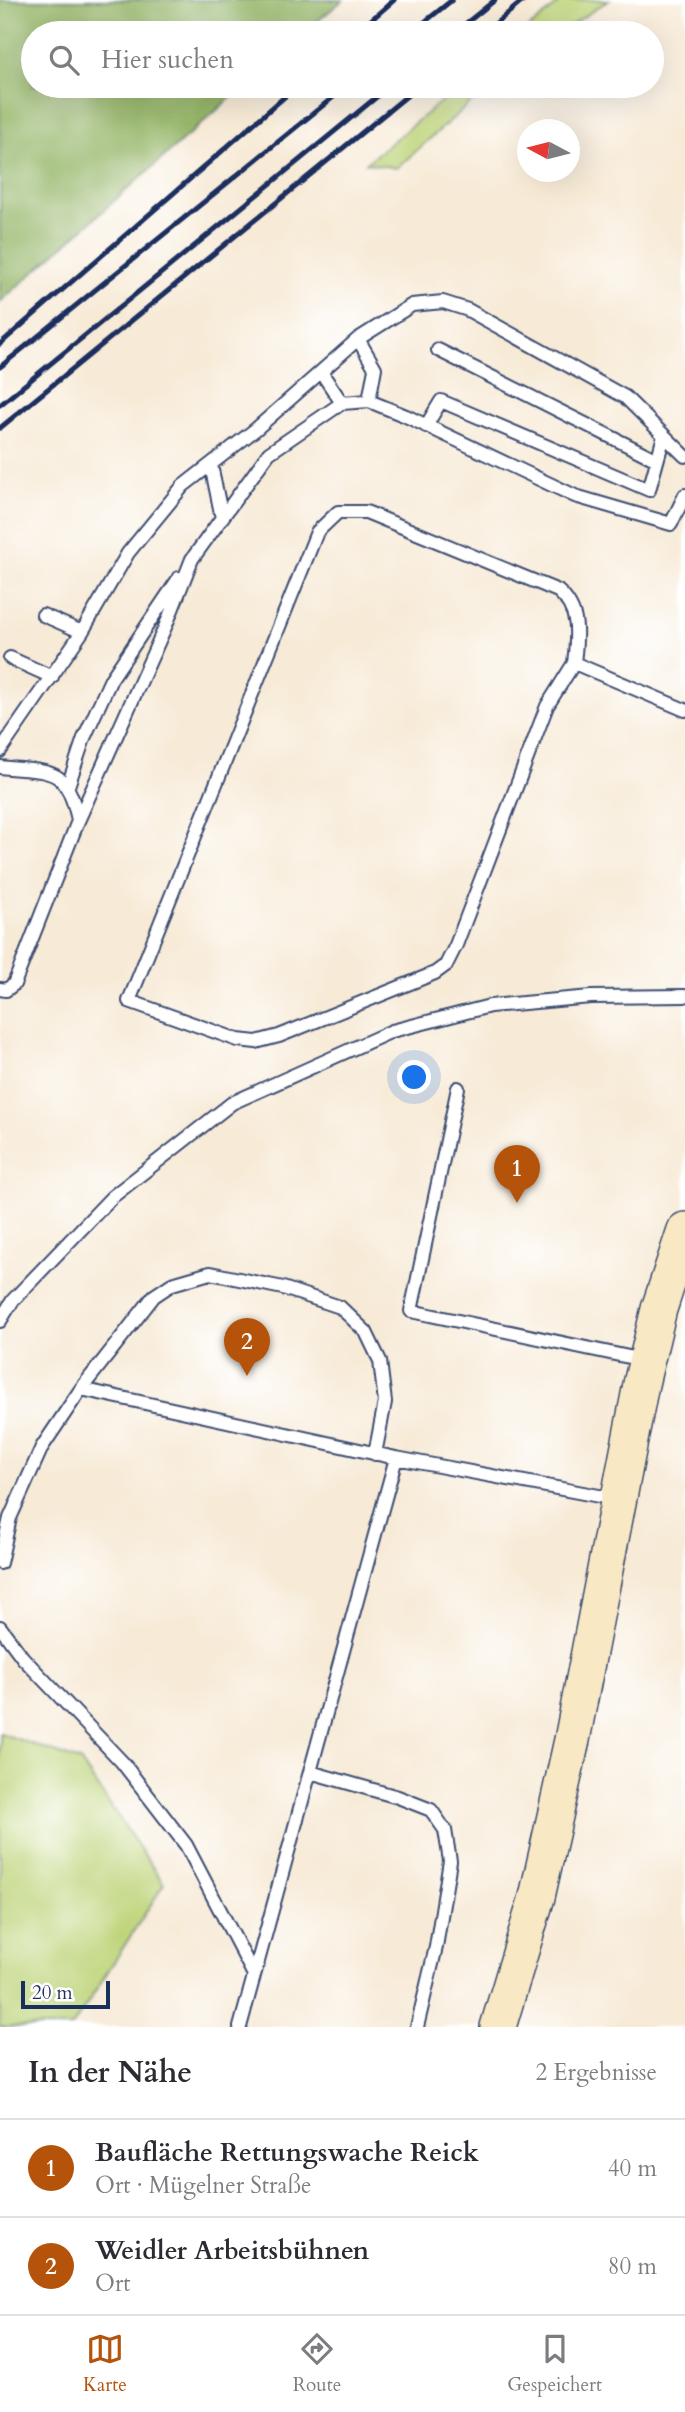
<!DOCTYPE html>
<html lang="de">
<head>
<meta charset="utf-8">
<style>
  :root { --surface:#fff; --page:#f7f7f7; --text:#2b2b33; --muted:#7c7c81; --line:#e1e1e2; --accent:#b45309 }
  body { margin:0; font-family:Cardo,serif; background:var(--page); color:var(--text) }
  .compass { position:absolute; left:517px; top:119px; width:63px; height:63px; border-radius:50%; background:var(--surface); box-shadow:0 7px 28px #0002; rotate:277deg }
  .scale { position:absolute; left:21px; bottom:18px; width:89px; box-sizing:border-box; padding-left:7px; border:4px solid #1b2f5e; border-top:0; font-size:19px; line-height:24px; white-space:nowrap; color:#1b2f5e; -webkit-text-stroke:5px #fff; paint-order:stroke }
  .you { position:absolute; left:415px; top:1078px; width:24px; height:24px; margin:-18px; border:5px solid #fff; border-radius:50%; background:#1a73e8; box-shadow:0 0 0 10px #1a73e833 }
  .badge { display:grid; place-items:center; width:46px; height:46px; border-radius:50%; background:var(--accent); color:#fff; font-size:23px; font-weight:700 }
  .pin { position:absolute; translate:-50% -58px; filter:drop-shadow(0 2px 4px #0008) }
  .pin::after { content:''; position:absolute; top:37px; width:24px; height:21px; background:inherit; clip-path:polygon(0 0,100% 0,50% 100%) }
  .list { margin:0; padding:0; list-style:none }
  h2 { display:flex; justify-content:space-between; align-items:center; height:91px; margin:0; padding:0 28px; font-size:30px }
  h2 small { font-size:23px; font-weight:400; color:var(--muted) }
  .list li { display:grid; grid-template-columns:46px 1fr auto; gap:21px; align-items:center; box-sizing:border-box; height:98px; padding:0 28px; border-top:2px solid var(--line) }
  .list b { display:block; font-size:26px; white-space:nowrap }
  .list p { margin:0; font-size:23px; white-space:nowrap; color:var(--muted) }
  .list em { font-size:23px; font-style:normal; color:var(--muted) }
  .icon { flex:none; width:38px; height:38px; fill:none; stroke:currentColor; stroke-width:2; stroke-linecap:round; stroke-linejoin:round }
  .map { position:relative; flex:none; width:685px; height:2027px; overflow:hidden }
  .search { position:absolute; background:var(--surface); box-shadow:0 7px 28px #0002; left:21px; right:21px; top:21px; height:77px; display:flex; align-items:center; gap:18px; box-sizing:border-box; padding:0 24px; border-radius:38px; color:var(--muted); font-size:26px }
  .sheet { height:287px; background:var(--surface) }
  nav { display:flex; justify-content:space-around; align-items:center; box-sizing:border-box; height:98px; border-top:2px solid var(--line); background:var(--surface); font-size:19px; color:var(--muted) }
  nav a { display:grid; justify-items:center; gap:4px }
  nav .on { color:var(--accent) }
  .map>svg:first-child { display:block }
</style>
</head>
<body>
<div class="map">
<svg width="685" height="2027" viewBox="0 0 685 2027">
  <rect width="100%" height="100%" fill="#fff"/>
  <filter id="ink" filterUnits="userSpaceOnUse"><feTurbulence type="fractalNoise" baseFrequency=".0143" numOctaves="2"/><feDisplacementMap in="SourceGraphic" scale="14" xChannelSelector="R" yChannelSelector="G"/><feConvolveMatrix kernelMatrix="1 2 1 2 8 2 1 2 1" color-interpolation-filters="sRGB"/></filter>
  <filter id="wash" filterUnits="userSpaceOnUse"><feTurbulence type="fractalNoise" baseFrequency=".00686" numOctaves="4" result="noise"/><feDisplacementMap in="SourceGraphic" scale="28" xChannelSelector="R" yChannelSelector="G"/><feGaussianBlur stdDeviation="1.57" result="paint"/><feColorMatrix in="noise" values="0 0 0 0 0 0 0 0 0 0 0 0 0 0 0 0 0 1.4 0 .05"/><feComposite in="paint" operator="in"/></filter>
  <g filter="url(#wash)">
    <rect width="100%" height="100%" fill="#f7ead6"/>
    <path fill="#bed479" stroke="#6c826c" stroke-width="2" d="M563,0H609L559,33H523Z
      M460,86H489L397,168L366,163Z
      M0,1733L80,1761L164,1884L72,2027H0Z"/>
    <path fill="#96b669" stroke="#587264" stroke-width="2" d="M0,0H343L303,33H33V86H244L0,302Z"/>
  </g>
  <g filter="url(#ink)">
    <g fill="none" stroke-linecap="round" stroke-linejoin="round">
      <g stroke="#3c4b70" stroke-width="16">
        <path id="lane" d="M358,339L375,368L369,401
          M438,350L657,460
          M321,372L342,403
          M426,426L441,401L649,490L664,436
          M211,465L222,518
          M43,615L82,632
          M10,658L52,677
          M574,663L547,706L456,945L446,965L435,973L279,1036L256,1042L238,1040L129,1001L317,532L338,512H366L558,591C581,611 577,636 574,663L685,710
          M0,751L82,632L128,553L183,486L256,429L358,339L412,305L443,302L468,310L625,397L685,456
          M0,767C50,773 66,764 78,820
          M68,786L84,738L111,679L179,578
          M0,989L6,990L14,984L78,821L166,625L192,559L269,453L342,403L369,401L406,416L575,496L671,524L685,495
          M458,1088L411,1311L643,1360
          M0,1321L13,1300L112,1197L232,1103L392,1031L490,1006L591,997L685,996
          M81,1389L396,1458L615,1499
          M0,1563L10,1518L42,1447L81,1389L154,1296L172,1284L210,1273L283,1288L340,1307L366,1332L380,1361L385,1402L375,1454
          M0,1627L23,1658L122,1762L186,1845L254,1975
          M310,1772L398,1797L431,1810L445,1830L450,1861L436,1947L417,2027
          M240,2027L396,1458"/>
      </g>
      <g stroke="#3c4b70" stroke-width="38">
        <path id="secondary" d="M498,2027L537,1897L572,1740L641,1384L659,1309L685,1230"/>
      </g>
      <use href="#lane" stroke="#fff" stroke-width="12"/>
      <use href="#secondary" stroke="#f8e8c3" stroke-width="35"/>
      <path stroke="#1b2f5e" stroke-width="5" d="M356,33L394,0
        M411,33L452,0
        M454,33L495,0
        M484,33L524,0
        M0,344L297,86
        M0,367L347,86
        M0,405L390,86
        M0,428L419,86"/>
    </g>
  </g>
</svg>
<svg class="compass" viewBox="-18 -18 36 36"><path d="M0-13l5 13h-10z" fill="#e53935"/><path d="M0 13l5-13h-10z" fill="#7c7c81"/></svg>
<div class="scale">20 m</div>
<div class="you"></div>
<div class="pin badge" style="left:517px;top:1203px">1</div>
<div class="pin badge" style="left:247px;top:1376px">2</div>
<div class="search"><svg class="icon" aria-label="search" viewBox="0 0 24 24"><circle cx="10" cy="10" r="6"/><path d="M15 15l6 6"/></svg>Hier suchen</div>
</div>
<section class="sheet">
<h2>In der Nähe<small>2 Ergebnisse</small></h2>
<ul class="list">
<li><span class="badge">1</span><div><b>Baufläche Rettungswache Reick</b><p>Ort · Mügelner Straße</p></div><em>40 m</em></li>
<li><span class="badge">2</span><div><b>Weidler Arbeitsbühnen</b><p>Ort</p></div><em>80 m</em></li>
</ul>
</section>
<nav>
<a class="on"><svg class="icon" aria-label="map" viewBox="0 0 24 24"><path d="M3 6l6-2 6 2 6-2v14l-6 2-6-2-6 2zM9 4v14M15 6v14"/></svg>Karte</a>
<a><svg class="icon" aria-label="directions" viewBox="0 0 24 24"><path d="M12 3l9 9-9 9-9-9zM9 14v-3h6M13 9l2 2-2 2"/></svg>Route</a>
<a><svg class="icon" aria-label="saved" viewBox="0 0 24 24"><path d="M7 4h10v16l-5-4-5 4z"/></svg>Gespeichert</a>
</nav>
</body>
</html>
